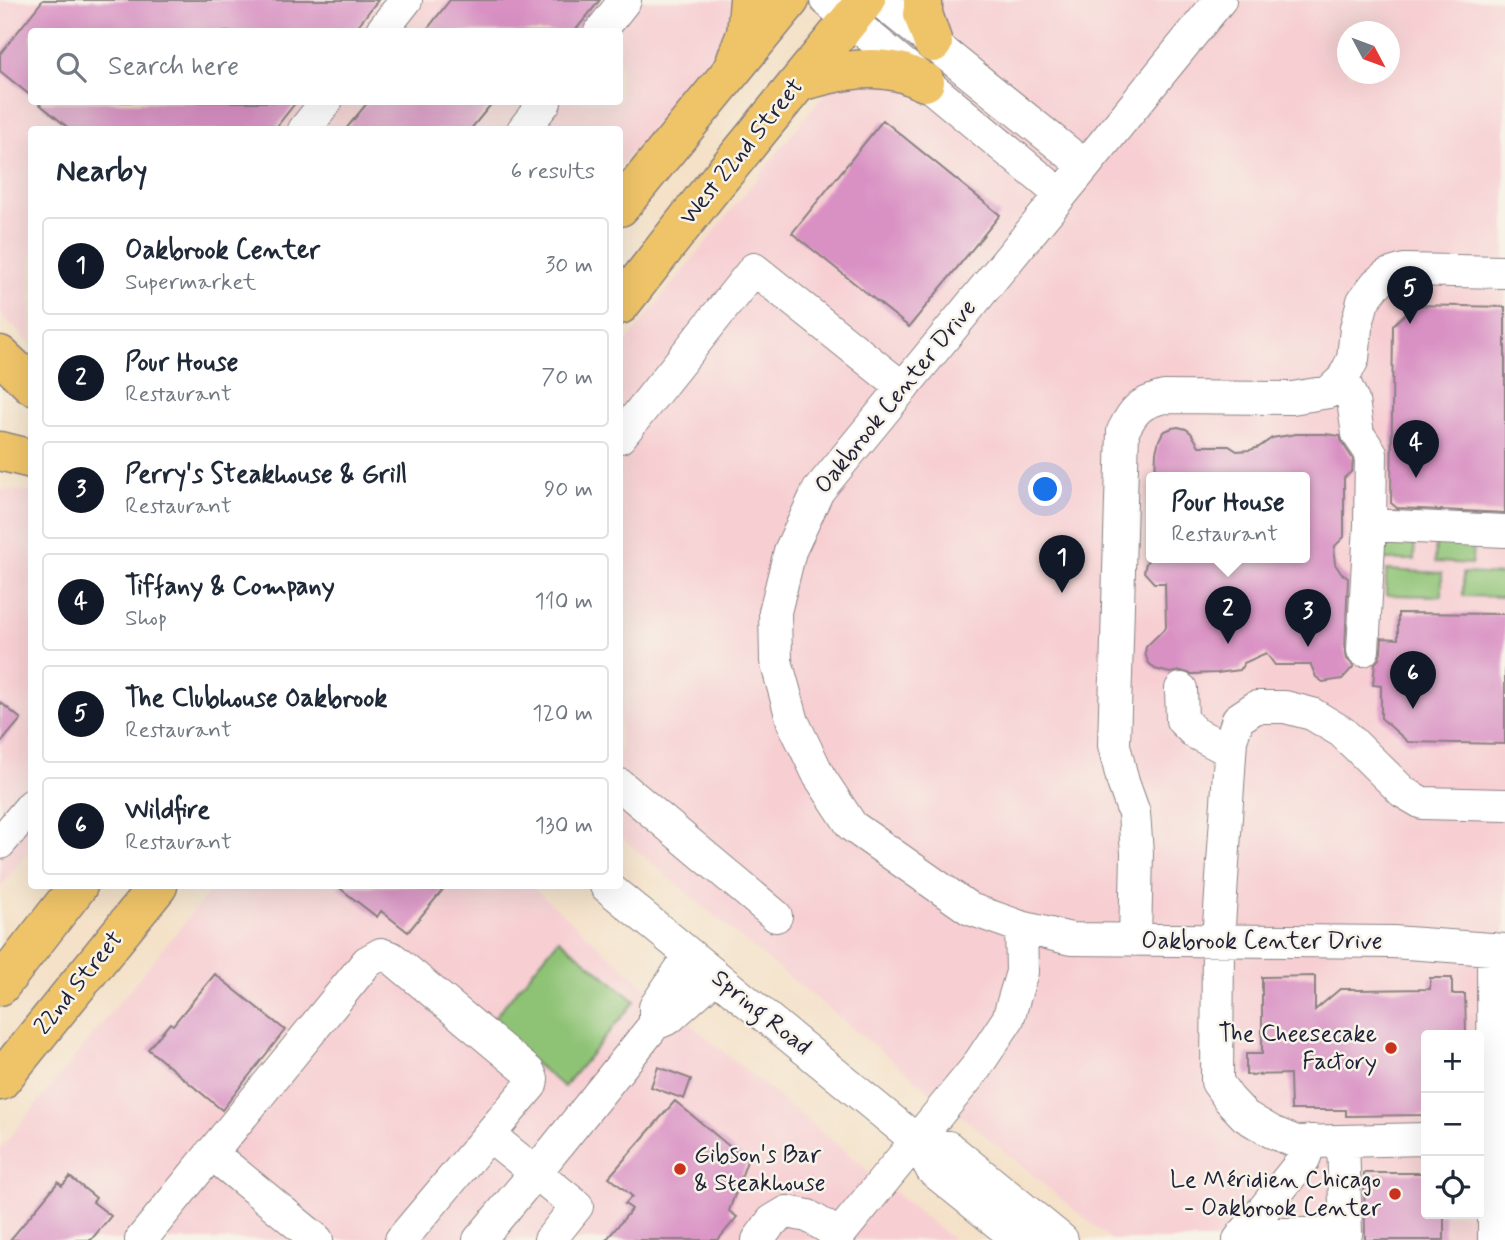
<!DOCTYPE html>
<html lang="en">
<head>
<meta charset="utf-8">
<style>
  :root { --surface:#fff; --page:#f6f6f7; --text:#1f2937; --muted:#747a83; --line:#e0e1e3; --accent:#111827 }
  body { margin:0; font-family:Mynerve,sans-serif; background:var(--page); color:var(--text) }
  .controls { position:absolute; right:21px; bottom:21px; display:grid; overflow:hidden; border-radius:7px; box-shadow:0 7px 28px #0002 }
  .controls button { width:63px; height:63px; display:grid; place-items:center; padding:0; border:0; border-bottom:2px solid var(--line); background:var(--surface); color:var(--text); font:35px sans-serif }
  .compass { position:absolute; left:1337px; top:21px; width:63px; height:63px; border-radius:50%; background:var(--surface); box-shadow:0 7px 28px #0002; rotate:131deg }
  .you { position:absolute; left:1046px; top:490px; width:24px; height:24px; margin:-18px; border:5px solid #fff; border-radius:50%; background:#1a73e8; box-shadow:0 0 0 10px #1a73e833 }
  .badge { display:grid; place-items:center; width:46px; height:46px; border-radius:50%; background:var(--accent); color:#fff; font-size:23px; font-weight:700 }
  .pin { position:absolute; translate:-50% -58px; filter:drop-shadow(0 2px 4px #0008) }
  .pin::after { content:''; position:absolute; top:37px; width:24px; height:21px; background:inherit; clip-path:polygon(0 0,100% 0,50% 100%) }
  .popup { position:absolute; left:1146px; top:472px; width:164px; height:91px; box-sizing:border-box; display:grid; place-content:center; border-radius:7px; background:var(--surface); filter:drop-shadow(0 2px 5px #0005); font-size:23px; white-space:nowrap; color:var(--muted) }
  .popup b { font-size:26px; color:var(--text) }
  .popup::after { content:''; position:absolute; left:50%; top:100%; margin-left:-14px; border:14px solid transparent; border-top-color:var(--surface) }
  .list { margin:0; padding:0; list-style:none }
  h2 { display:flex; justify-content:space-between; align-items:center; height:91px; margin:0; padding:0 28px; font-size:30px }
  h2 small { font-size:23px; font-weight:400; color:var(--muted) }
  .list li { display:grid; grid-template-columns:46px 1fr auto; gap:21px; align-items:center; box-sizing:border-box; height:98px; margin:0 14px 14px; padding:0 14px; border:2px solid var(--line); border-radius:7px }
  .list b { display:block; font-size:26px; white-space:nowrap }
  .list p { margin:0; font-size:23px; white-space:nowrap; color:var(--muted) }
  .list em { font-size:23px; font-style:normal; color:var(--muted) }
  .icon { flex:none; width:38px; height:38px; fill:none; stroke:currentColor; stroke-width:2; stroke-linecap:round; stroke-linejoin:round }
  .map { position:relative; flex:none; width:1505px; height:1240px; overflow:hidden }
  .search { position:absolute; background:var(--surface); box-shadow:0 7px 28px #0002; left:28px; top:28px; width:595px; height:77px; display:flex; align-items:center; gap:18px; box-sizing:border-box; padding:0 24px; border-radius:7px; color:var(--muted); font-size:26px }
  .panel { position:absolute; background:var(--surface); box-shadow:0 7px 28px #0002; left:28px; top:126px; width:595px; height:763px; border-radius:7px }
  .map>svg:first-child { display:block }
</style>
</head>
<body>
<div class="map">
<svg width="1505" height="1240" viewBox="0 0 1505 1240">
  <rect width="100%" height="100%" fill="#f7f3e8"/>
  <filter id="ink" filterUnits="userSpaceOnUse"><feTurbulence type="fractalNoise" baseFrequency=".0143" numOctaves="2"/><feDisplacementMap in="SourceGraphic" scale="14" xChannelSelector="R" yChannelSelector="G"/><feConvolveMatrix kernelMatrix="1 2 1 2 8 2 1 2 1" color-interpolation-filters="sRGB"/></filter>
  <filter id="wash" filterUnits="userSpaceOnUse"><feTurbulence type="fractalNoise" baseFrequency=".00686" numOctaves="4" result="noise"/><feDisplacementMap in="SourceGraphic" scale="28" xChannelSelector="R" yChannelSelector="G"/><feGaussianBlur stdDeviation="1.57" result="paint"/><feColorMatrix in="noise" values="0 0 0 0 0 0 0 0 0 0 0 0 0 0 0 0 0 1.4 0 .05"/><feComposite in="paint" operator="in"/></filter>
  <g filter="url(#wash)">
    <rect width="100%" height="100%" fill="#f4e1c8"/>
    <path fill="#f7cfd3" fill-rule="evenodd" d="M0,0H755L639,144L620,166V130H32L31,344L0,313ZM32,32H620V102H32Z
      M899,0H1505V1240H1111L987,1137L726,926L620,836V350ZM1348,32H1390V74H1348ZM1151,478H1305V558H1151ZM1426,1035H1479V1214H1426Z
      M0,490L27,491L32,493L31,848L0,887Z
      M214,886H531L664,1003L953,1240H0V1149Z"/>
    <path fill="#8ec374" stroke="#587258" stroke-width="2" d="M1385,535L1415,536L1414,560H1384Z
      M1436,536H1473L1472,564L1435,562Z
      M1386,570L1442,573V596L1386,595Z
      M1463,573L1505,575V597L1463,596Z
      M559,939L635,1001L564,1087L488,1025Z"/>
    <g id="blocks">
      <path fill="#d991c4" d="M43,0H378L353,32H32V97L0,71V54Z
        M450,0H600L574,32H425Z
        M37,102H296L274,130H71Z
        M368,102H493L470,130H345Z
        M883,120L1000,215L909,327L792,233Z
        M1415,305L1505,307V513L1397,508L1391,503L1393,325Z
        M1178,427L1186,429L1191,433L1199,446H1229L1237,451L1250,450L1259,447L1272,438L1296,434H1325L1340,436L1343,444L1353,459L1352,471L1344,478V537L1335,546L1334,554L1335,564L1341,573L1348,578L1345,649L1347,659L1354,666L1342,679L1323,682L1316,677L1311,665H1275L1266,653L1244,663L1240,670L1217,673L1191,674L1181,671L1170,673L1155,669L1148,662L1145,653L1146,647L1166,627L1165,583H1154L1144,572L1146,563L1150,558H1305V478H1155L1156,452L1159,440L1163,432L1172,428Z
        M1398,613L1505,614V744L1408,742L1381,718V686L1373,685L1375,663L1379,659L1381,652L1382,638L1398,639Z
        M0,702L21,719L0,744Z
        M337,886H446L408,932L381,911L377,917Z
        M215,974L285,1030L222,1110L148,1049L170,1023L173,1025Z
        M1315,976V1010L1340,989H1354L1356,990L1430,989V978H1452V994H1465L1466,1032H1458V1035H1426V1115L1346,1116V1110H1291L1290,1074L1246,1075V1054H1262V977Z
        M658,1067L691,1079L684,1099L651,1087Z
        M675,1101L747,1161L729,1211L737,1217L718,1240H606L632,1209L625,1204L632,1196L609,1177Z
        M1364,1173H1426V1214H1444V1240H1365Z
        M70,1177L96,1198L93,1202L111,1216L91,1240H10L58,1182L62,1186Z"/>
    </g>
  </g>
  <g filter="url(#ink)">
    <use href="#blocks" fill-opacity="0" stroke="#8b8282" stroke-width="2"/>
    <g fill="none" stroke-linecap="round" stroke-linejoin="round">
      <g stroke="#8b8282" stroke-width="34">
        <path id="minor" d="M826,0L1061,195
          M879,0L1085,166
          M1220,0L1085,166L818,491L790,551L775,612L776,661L793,722L819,776L852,826L970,909L1021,927L1071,939L1393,942L1505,950
          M381,32L406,0
          M600,32L625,0
          M304,130L326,102
          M523,130L545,102
          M1343,379L1353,401L1358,434L1371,453L1370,525L1363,650
          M620,437L754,269L903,388
          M1370,525L1505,531
          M1181,689L1182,720L1195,733L1230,751
          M620,785L776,916
          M0,843L32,805
          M606,886L916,1140L932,1170L1019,1240
          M1135,940L1137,853L1134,813L1123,782L1114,745L1123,431C1134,409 1140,403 1164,397L1292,398L1329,392L1343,379L1353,359L1356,328L1363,301L1376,284L1387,275L1404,270L1505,272
          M1493,949L1494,1240
          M655,1024V1007L690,955
          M489,1135L577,1206L550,1240
          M1426,1139L1296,1142L1272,1132L1245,1116L1229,1099L1217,1082L1218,941L1231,740L1238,719L1256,707H1285L1312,714L1342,732L1403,792L1422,803L1505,805
          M916,1140L948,1147L1062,1240
          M211,1153L317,1240
          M1243,1234H1346L1343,1141
          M141,1240L367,962L381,954L392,958L529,1072L532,1079L531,1085L401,1240
          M479,1240L536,1172L655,1024L669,1018L716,976
          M758,1240L772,1221L787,1212L808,1216L840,1235
          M835,1240L975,1069L1008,1019L1022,972L1021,927
          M1239,1240L1304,1159L1311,1141"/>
      </g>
      <g stroke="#8b8282" stroke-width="41">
        <path id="major" d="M923,0V14L933,43
          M736,59L746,34L749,0
          M799,82C832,73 865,64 899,72C908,74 917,79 925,82
          M620,207L790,0
          M620,305L707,194L866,0
          M0,986L78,886
          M0,1081L158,886"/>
      </g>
      <g stroke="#8b8282" stroke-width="41">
        <path id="highway" d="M0,355L32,385
          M0,451L32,459"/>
      </g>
      <use href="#minor" stroke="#fff" stroke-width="32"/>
      <use href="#major" stroke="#efc469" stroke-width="38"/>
      <use href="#highway" stroke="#efc469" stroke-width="38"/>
    </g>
  </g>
  <g fill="#c8321e" stroke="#f7f3e8" stroke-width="2.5">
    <circle cx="1391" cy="1048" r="7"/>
    <circle cx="680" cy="1169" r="7"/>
    <circle cx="1395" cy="1194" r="7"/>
  </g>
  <g text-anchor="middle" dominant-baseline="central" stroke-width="5" stroke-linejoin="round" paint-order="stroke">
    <g font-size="24" fill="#22223b" stroke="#f7f3e8">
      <text transform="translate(742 152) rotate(-51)">West 22nd Street</text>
      <text transform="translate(896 397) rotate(-51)">Oakbrook Center Drive</text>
      <text x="1262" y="941">Oakbrook Center Drive</text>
      <text transform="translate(79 983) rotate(-51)">22nd Street</text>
      <text transform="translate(761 1013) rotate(39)">Spring Road</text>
    </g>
    <g font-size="24" fill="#22223b" stroke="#f7f3e8" text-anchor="end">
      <text x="1377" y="1034">The Cheesecake<tspan x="1377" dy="28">Factory</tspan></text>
      <text x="694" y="1155" text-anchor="start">Gibson's Bar<tspan x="694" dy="28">&amp; Steakhouse</tspan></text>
      <text x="1381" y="1180">Le Méridien Chicago<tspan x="1381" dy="28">- Oakbrook Center</tspan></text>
    </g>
  </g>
</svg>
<div class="controls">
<button>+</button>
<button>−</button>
<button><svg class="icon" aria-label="locate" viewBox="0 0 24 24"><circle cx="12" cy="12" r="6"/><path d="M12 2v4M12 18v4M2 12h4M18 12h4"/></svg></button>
</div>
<svg class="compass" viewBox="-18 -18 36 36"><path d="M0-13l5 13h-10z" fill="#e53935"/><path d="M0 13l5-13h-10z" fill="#747a83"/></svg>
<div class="you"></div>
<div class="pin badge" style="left:1062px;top:593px">1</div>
<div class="pin badge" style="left:1228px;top:644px">2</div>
<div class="popup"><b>Pour House</b>Restaurant</div>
<div class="pin badge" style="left:1308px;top:647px">3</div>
<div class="pin badge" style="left:1416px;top:478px">4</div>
<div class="pin badge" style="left:1410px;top:324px">5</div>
<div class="pin badge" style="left:1413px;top:709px">6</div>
<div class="search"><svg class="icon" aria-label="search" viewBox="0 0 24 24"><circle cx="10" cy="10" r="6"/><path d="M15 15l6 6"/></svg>Search here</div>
<section class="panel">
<h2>Nearby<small>6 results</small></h2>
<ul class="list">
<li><span class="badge">1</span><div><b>Oakbrook Center</b><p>Supermarket</p></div><em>30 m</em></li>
<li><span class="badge">2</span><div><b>Pour House</b><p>Restaurant</p></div><em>70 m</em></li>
<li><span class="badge">3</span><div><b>Perry's Steakhouse &amp; Grill</b><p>Restaurant</p></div><em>90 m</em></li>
<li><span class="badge">4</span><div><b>Tiffany &amp; Company</b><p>Shop</p></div><em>110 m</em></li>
<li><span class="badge">5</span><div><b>The Clubhouse Oakbrook</b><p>Restaurant</p></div><em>120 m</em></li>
<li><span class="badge">6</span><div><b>Wildfire</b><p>Restaurant</p></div><em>130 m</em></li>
</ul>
</section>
</div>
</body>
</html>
